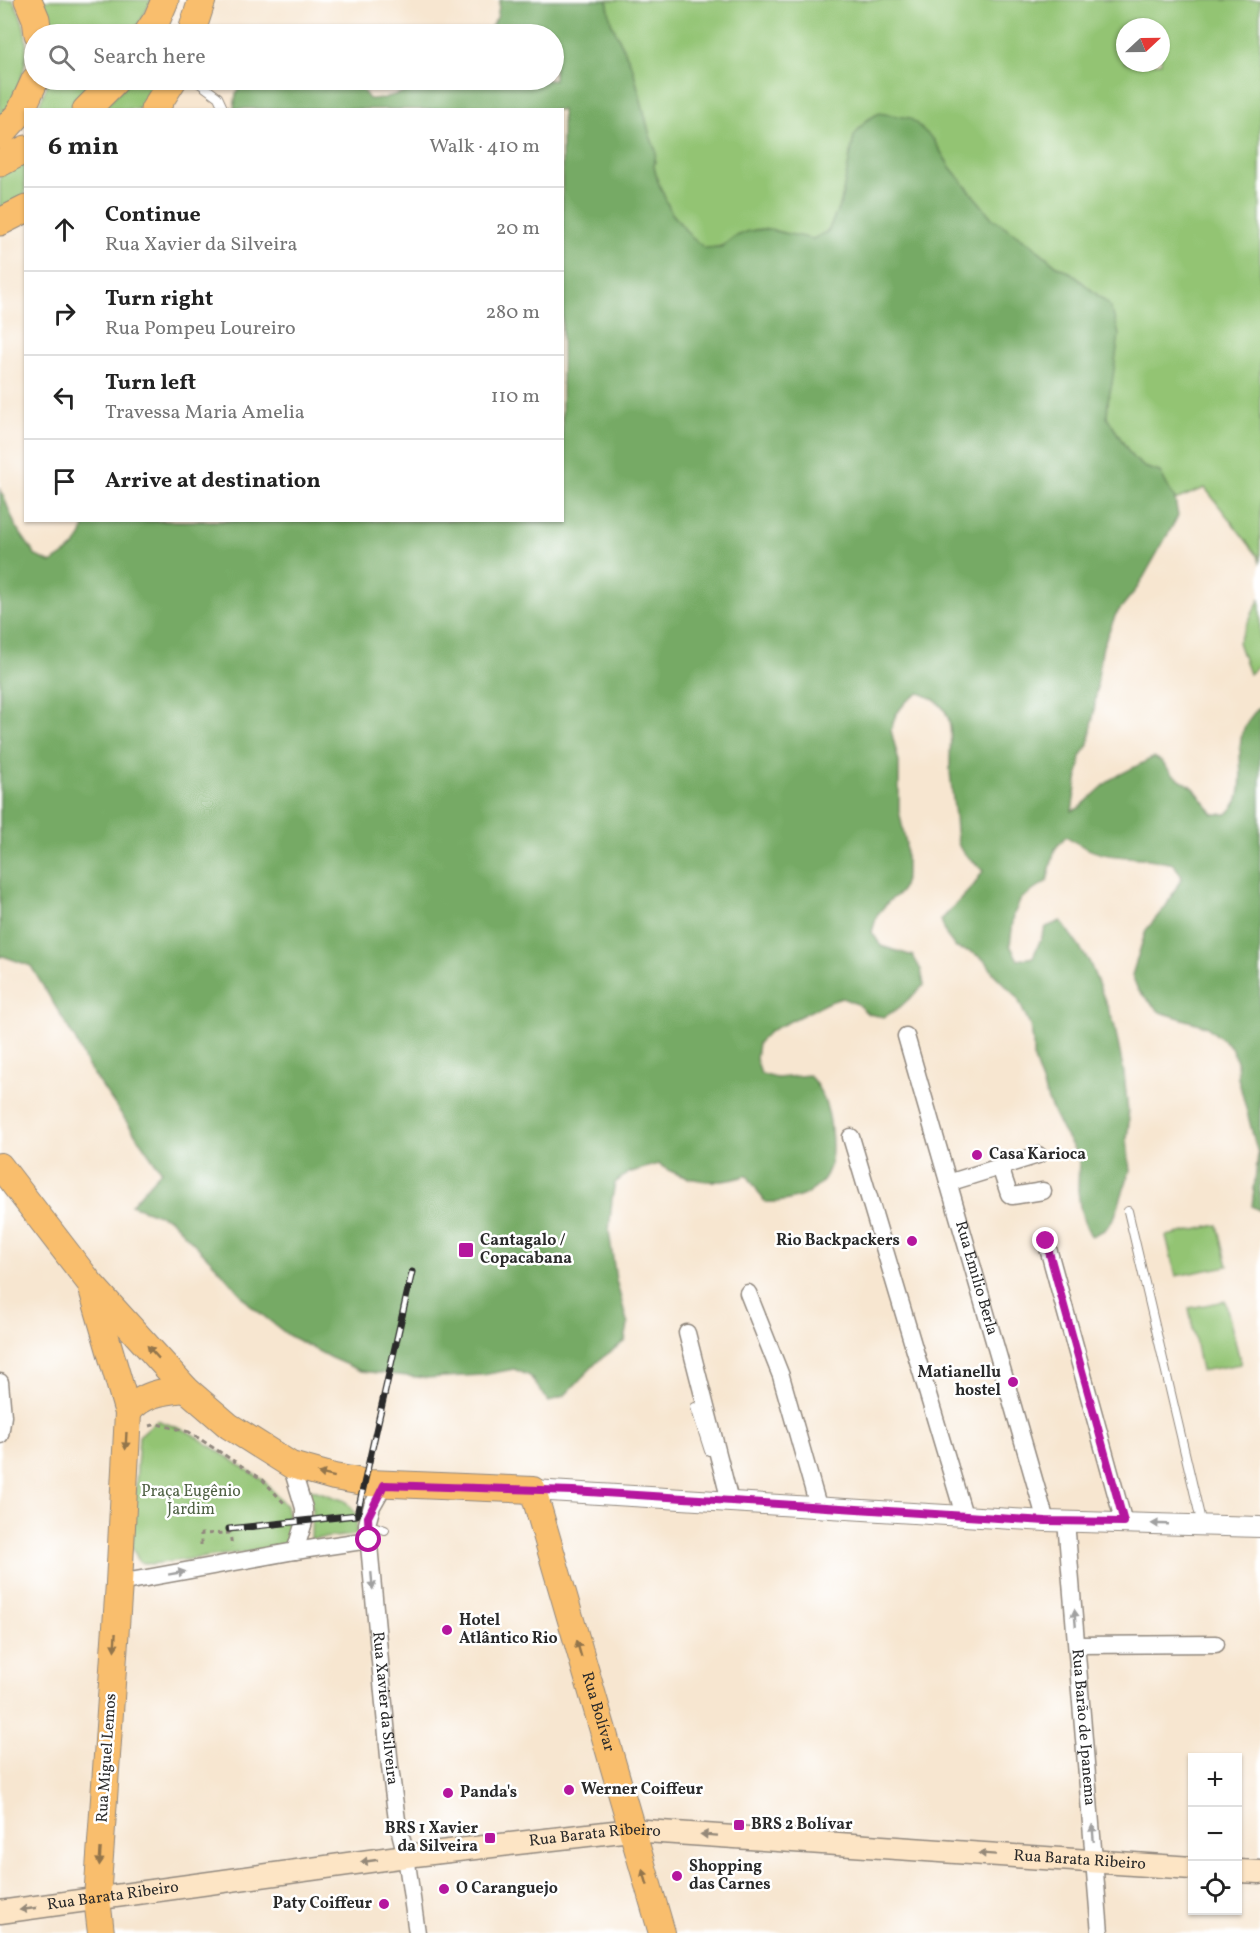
<!DOCTYPE html>
<html lang="en">
<head>
<meta charset="utf-8">
<style>
  :root { --surface:#fff; --page:#f2f2f2; --text:#222; --muted:#767676; --line:#e0e0e0 }
  body { margin:0; font-family:Vollkorn,serif; background:var(--page); color:var(--text) }
  .controls { position:absolute; right:18px; bottom:18px; display:grid; overflow:hidden; border-radius:0px; box-shadow:0 2px 4px #0004 }
  .controls button { width:54px; height:54px; display:grid; place-items:center; padding:0; border:0; border-bottom:2px solid var(--line); background:var(--surface); color:var(--text); font:30px sans-serif }
  .compass { position:absolute; left:1116px; top:18px; width:54px; height:54px; border-radius:50%; background:var(--surface); box-shadow:0 2px 4px #0004; rotate:68deg }
  .stop { position:absolute; width:18px; height:18px; margin:-14px; border:4px solid #b5179e; border-radius:50%; background:#fff }
  .stop.end { background:#b5179e; border-color:#fff; box-shadow:0 2px 6px #0008 }
  .list { margin:0; padding:0; list-style:none }
  h2 { display:flex; justify-content:space-between; align-items:center; height:78px; margin:0; padding:0 24px; font-size:26px }
  h2 small { font-size:20px; font-weight:400; color:var(--muted) }
  .list li { display:grid; grid-template-columns:39px 1fr auto; gap:18px; align-items:center; box-sizing:border-box; height:84px; padding:0 24px; border-top:2px solid var(--line) }
  .list b { display:block; font-size:22px; white-space:nowrap }
  .list p { margin:0; font-size:20px; white-space:nowrap; color:var(--muted) }
  .list em { font-size:20px; font-style:normal; color:var(--muted) }
  .icon { flex:none; width:33px; height:33px; fill:none; stroke:currentColor; stroke-width:2; stroke-linecap:round; stroke-linejoin:round }
  .map { position:relative; flex:none; width:1260px; height:1933px; overflow:hidden }
  .search { position:absolute; background:var(--surface); box-shadow:0 2px 4px #0004; left:24px; top:24px; width:540px; height:66px; display:flex; align-items:center; gap:15px; box-sizing:border-box; padding:0 21px; border-radius:33px; color:var(--muted); font-size:22px }
  .panel { position:absolute; background:var(--surface); box-shadow:0 2px 4px #0004; left:24px; top:108px; width:540px; height:414px; border-radius:0px }
  .map>svg:first-child { display:block }
</style>
</head>
<body>
<div class="map">
<svg width="1260" height="1933" viewBox="0 0 1260 1933">
  <rect width="100%" height="100%" fill="#fff"/>
  <filter id="ink" filterUnits="userSpaceOnUse"><feTurbulence type="fractalNoise" baseFrequency=".0167" numOctaves="2"/><feDisplacementMap in="SourceGraphic" scale="12" xChannelSelector="R" yChannelSelector="G"/><feConvolveMatrix kernelMatrix="1 2 1 2 8 2 1 2 1" color-interpolation-filters="sRGB"/></filter>
  <filter id="wash" filterUnits="userSpaceOnUse"><feTurbulence type="fractalNoise" baseFrequency=".008" numOctaves="4" result="noise"/><feDisplacementMap in="SourceGraphic" scale="24" xChannelSelector="R" yChannelSelector="G"/><feGaussianBlur stdDeviation="1.35" result="paint"/><feColorMatrix in="noise" values="0 0 0 0 0 0 0 0 0 0 0 0 0 0 0 0 0 1.4 0 .05"/><feComposite in="paint" operator="in"/></filter>
  <g filter="url(#wash)">
    <rect width="100%" height="100%" fill="#f7e6d0"/>
    <path fill="#93c473" stroke="#5f784f" stroke-width="1.5" fill-rule="evenodd" d="M0,0H13C38,42 25,83 0,121Z
      M42,0H152L133,34H51V21Z
      M607,0H1260V563L1258,556L1205,488L1175,500L1160,472L1144,467L1132,457L1107,417L1108,400L1112,383L1108,304L1071,273L1057,266L1032,245L992,218L950,167L933,139L850,152C849,174 839,239 811,239C795,239 781,230 765,229C747,228 737,238 723,245C718,248 710,248 705,249L691,237L671,212L658,182L654,167L656,151L650,136L633,69L611,22ZM1125,27H1161V63H1125Z
      M49,80H103L73,109L37,110Z
      M130,80H161L141,109L101,110Z
      M25,161V197L0,210V175Z
      M1260,598V664L1249,674L1238,642Z
      M1218,1225L1228,1266L1176,1276L1166,1236Z
      M1225,1301L1241,1364L1201,1371L1189,1308Z
      M157,1420L189,1432L263,1480L286,1506L291,1526L287,1544L278,1548L152,1564L139,1562L132,1546L139,1436Z
      M305,1487L345,1501L357,1515L356,1535L311,1539L312,1507L304,1491Z"/>
    <path fill="#76aa65" stroke="#506a48" stroke-width="1.5" d="M500,0H607L611,22L633,69L650,136L656,151L654,167L658,182L671,212L691,237L705,248L721,247L734,237L749,231L765,229L813,239L828,231L841,202L854,136L865,121L879,113L910,118L933,139L950,167L992,218L1032,245L1057,266L1071,273L1108,304L1115,319L1119,335L1112,383L1108,400L1107,417L1132,457L1144,467L1160,472L1175,500L1178,516L1138,587L1116,614L1103,646L1100,661L1094,712L1089,743L1081,757L1072,811L1079,808L1111,779L1154,757L1161,761L1172,774L1194,788L1213,814H1227C1231,810 1236,804 1238,799C1248,766 1226,737 1260,707V1211L1252,1206L1258,1154L1238,1078L1237,1061L1231,1047L1206,1026L1160,1012L1138,990L1132,975L1146,930L1166,906L1182,877L1174,864C1163,862 1152,859 1141,858C1108,856 1094,856 1066,836L1055,849L1047,881L1021,899L1014,914L1010,945L1018,960L1033,957L1046,927L1061,921L1089,961L1114,1023L1124,1073L1129,1122L1127,1138L1130,1171L1115,1216L1105,1230L1091,1236L1084,1222L1080,1207L1078,1190L1079,1157L1062,1130L1048,1101L1033,1057V1041L1030,1026L1017,997L994,974L986,961L972,952L956,948L946,935L941,920L974,885L983,871C977,864 964,855 960,848C955,838 956,827 955,816C953,801 951,785 950,770C949,735 960,706 919,693L906,702L896,714L891,730L899,762V811L906,843V877L901,892L888,902L877,915L872,932L881,946L913,956L921,970L924,985L899,1008L884,1017L868,1014L857,1004L842,998L827,1003L770,1031L758,1043L756,1059L761,1074L777,1078L809,1075C823,1091 829,1108 831,1130C834,1159 832,1183 802,1196C789,1201 779,1203 765,1202L747,1175C717,1187 684,1181 658,1164L628,1173L615,1183L612,1199L609,1231L616,1280L628,1325L625,1341L598,1361L565,1395L549,1402L530,1376L514,1369L483,1375L425,1378L361,1371L331,1358L288,1335L251,1306L218,1268L170,1219L131,1205L161,1171L87,1065L75,1039L31,966L3,956L0,957V488L16,527L36,556L51,563C70,551 83,544 85,521L562,520V110L234,109L236,94L244,80H355L369,99L384,98L445,80H554V34H486L497,18Z"/>
  </g>
  <g filter="url(#ink)">
    <g fill="none" stroke-linecap="round" stroke-linejoin="round">
      <g stroke="#91887e" stroke-width="10">
        <path id="service" d="M195,80L218,97L224,110
          M1128,1211L1202,1525
          M695,1407L709,1451
          M367,1524L385,1530"/>
      </g>
      <g stroke="#91887e" stroke-width="19">
        <g id="minor">
          <path id="s1" d="M906,1036L1046,1521"/>
          <path d="M851,1137L964,1515"/>
          <path d="M1000,1167L1009,1194L1012,1196L1043,1191"/>
          <path d="M948,1183L1038,1155"/>
          <path d="M1046,1241L1124,1523"/>
          <path d="M748,1293L781,1376L818,1506"/>
          <path d="M687,1333L730,1501"/>
          <path d="M0,1382L3,1416L0,1435"/>
          <path d="M291,1465L304,1508V1522L295,1551"/>
          <path id="s2" d="M384,1485L372,1506L367,1524L390,1767L397,1820L406,1856L417,1933"/>
          <path id="s3" d="M1066,1521L1100,1933"/>
          <path d="M119,1583L295,1551L369,1540"/>
          <path d="M1078,1645L1216,1644"/>
        </g>
      </g>
      <g stroke="#91887e" stroke-width="22">
        <path id="tertiary" d="M533,1490L1046,1521L1260,1527"/>
      </g>
      <g stroke="#91887e" stroke-width="25">
        <g id="secondary">
          <path d="M1238,1871L1260,1872"/>
          <path id="s4" d="M0,1912L406,1856L631,1830L1192,1868"/>
        </g>
      </g>
      <g stroke="#91887e" stroke-width="28">
        <g id="primary">
          <path id="s5" d="M0,1166L90,1283L186,1389L229,1426L291,1465L334,1477L369,1483L533,1490L662,1933"/>
          <path d="M92,1289L128,1413L119,1583L97,1899L101,1933"/>
          <path d="M128,1413C140,1394 164,1391 186,1389"/>
        </g>
      </g>
      <g stroke="#91887e" stroke-width="29">
        <path id="trunk" d="M28,0L36,19L38,34
          M147,34L157,19L165,0
          M191,34L202,0
          M86,110L116,80
          M154,110L173,80
          M0,135L20,113L35,80
          M0,163L26,149
          M0,222L26,209"/>
      </g>
      <path stroke="#91887e" stroke-width="3" stroke-dasharray="4.5 4.5" stroke-linecap="butt" d="M150,1426L157,1424L189,1432
        M229,1458L189,1432L263,1480L284,1503
        M201,1545V1534L230,1533L232,1547"/>
      <use href="#service" stroke="#fff" stroke-width="8"/>
      <use href="#minor" stroke="#fff" stroke-width="16"/>
      <use href="#tertiary" stroke="#fff" stroke-width="20"/>
      <use href="#secondary" stroke="#fde5c5" stroke-width="22"/>
      <use href="#primary" stroke="#f9be6d" stroke-width="26"/>
      <use href="#trunk" stroke="#f9be6d" stroke-width="27"/>
      <g stroke="#2b2b2b" stroke-width="7">
        <path id="rail" d="M229,1529L357,1515L412,1272"/>
      </g>
      <use href="#rail" stroke="#fff" stroke-width="4.5" stroke-dasharray="14" stroke-linecap="butt"/>
    </g>
    <defs><path id="oneway-solid" d="M-6-.8H1V-3.2L6.5 0L1 3.2V.8H-6Z" transform="scale(1.5)"/></defs>
    <g fill="#92744c">
      <use href="#oneway-solid" transform="translate(153 1352) rotate(-132)"/>
      <use href="#oneway-solid" transform="translate(126 1441) rotate(93)"/>
      <use href="#oneway-solid" transform="translate(326 1475) rotate(-166)"/>
      <use href="#oneway-solid" transform="translate(115 1642) rotate(94)"/>
      <use href="#oneway-solid" transform="translate(579 1649) rotate(-106)"/>
      <use href="#oneway-solid" transform="translate(100 1857) rotate(94)"/>
      <use href="#oneway-solid" transform="translate(645 1877) rotate(-107)"/>
    </g>
    <g fill="#a0a0a0">
      <use href="#oneway-solid" transform="translate(1160 1524) rotate(-178)"/>
      <use href="#oneway-solid" transform="translate(177 1573) rotate(-10)"/>
      <use href="#oneway-solid" transform="translate(372 1581) rotate(85)"/>
      <use href="#oneway-solid" transform="translate(1075 1618) rotate(-95)"/>
      <use href="#oneway-solid" transform="translate(1093 1833) rotate(-95)"/>
    </g>
    <g fill="#948878">
      <use href="#oneway-solid" transform="translate(709 1835) rotate(-176)"/>
      <use href="#oneway-solid" transform="translate(987 1854) rotate(-176)"/>
      <use href="#oneway-solid" transform="translate(369 1861) rotate(172)"/>
      <use href="#oneway-solid" transform="translate(28 1909) rotate(172)"/>
    </g>
  </g>
  <g fill="none" stroke-linecap="round" stroke-linejoin="round" filter="url(#ink)">
    <path stroke="#b5179e" stroke-width="8" d="M369,1540L368,1517L384,1485L573,1491L1046,1521L1124,1522L1046,1241"/>
  </g>
  <g fill="#b5179e" stroke="#fff" stroke-width="2">
    <circle cx="977" cy="1155" r="6"/>
    <circle cx="912" cy="1241" r="6"/>
    <rect x="458" y="1242" width="16" height="16" rx="3"/>
    <circle cx="1013" cy="1382" r="6"/>
    <circle cx="447" cy="1630" r="6"/>
    <circle cx="569" cy="1790" r="6"/>
    <circle cx="448" cy="1793" r="6"/>
    <rect x="733" y="1819" width="12" height="12" rx="3"/>
    <rect x="484" y="1832" width="12" height="12" rx="3"/>
    <circle cx="677" cy="1876" r="6"/>
    <circle cx="444" cy="1889" r="6"/>
    <circle cx="384" cy="1904" r="6"/>
  </g>
  <g text-anchor="middle" dominant-baseline="central" stroke-width="5" stroke-linejoin="round" paint-order="stroke">
    <g font-size="16" font-weight="bold" fill="#2b2b2b" stroke="#fff" text-anchor="start">
      <text x="989" y="1155">Casa Karioca</text>
      <text x="480" y="1241">Cantagalo /<tspan x="480" dy="18">Copacabana</tspan></text>
      <text x="900" y="1241" text-anchor="end">Rio Backpackers</text>
      <text x="1001" y="1373" text-anchor="end">Matianellu<tspan x="1001" dy="18">hostel</tspan></text>
      <text x="459" y="1621">Hotel<tspan x="459" dy="18">Atlântico Rio</tspan></text>
      <text x="581" y="1790">Werner Coiffeur</text>
      <text x="460" y="1793">Panda's</text>
      <text x="751" y="1825">BRS 2 Bolívar</text>
      <text x="478" y="1829" text-anchor="end">BRS 1 Xavier<tspan x="478" dy="18">da Silveira</tspan></text>
      <text x="689" y="1867">Shopping<tspan x="689" dy="18">das Carnes</tspan></text>
      <text x="456" y="1889">O Caranguejo</text>
      <text x="372" y="1904" text-anchor="end">Paty Coiffeur</text>
    </g>
    <g font-size="16" fill="#2b2b2b" stroke="#fff">
      <text stroke="none"><textPath href="#s1" startOffset="252">Rua Emilio Berla</textPath></text>
      <text stroke="none"><textPath href="#s2" startOffset="228">Rua Xavier da Silveira</textPath></text>
      <text stroke="none"><textPath href="#s5" startOffset="896">Rua Bolívar</textPath></text>
      <text stroke="none"><textPath href="#s3" startOffset="207">Rua Barão de Ipanema</textPath></text>
      <text transform="translate(107 1758) rotate(-86)">Rua Miguel Lemos</text>
      <text stroke="none"><textPath href="#s4" startOffset="600">Rua Barata Ribeiro</textPath></text>
      <text stroke="none"><textPath href="#s4" startOffset="1086">Rua Barata Ribeiro</textPath></text>
      <text stroke="none"><textPath href="#s4" startOffset="114">Rua Barata Ribeiro</textPath></text>
    </g>
    <g font-size="16" fill="#4f6144" stroke="#fff">
      <text x="191" y="1492">Praça Eugênio<tspan x="191" dy="18">Jardim</tspan></text>
    </g>
  </g>
</svg>
<div class="controls">
<button>+</button>
<button>−</button>
<button><svg class="icon" aria-label="locate" viewBox="0 0 24 24"><circle cx="12" cy="12" r="6"/><path d="M12 2v4M12 18v4M2 12h4M18 12h4"/></svg></button>
</div>
<svg class="compass" viewBox="-18 -18 36 36"><path d="M0-13l5 13h-10z" fill="#e53935"/><path d="M0 13l5-13h-10z" fill="#767676"/></svg>
<div class="stop" style="left:369px;top:1540px"></div>
<div class="stop end" style="left:1046px;top:1241px"></div>
<div class="search"><svg class="icon" aria-label="search" viewBox="0 0 24 24"><circle cx="10" cy="10" r="6"/><path d="M15 15l6 6"/></svg>Search here</div>
<section class="panel">
<h2>6 min<small>Walk · 410 m</small></h2>
<ul class="list">
<li><svg class="icon" aria-label="ahead" viewBox="0 0 24 24"><path d="M12 20V5M6 11l6-6 6 6"/></svg><div><b>Continue</b><p>Rua Xavier da Silveira</p></div><em>20 m</em></li>
<li><svg class="icon" aria-label="right" viewBox="0 0 24 24"><path d="M7 20v-9h11M14 6l5 5-5 5"/></svg><div><b>Turn right</b><p>Rua Pompeu Loureiro</p></div><em>280 m</em></li>
<li><svg class="icon" aria-label="left" viewBox="0 0 24 24"><path d="M17 20v-9H6M10 6l-5 5 5 5"/></svg><div><b>Turn left</b><p>Travessa Maria Amelia</p></div><em>110 m</em></li>
<li><svg class="icon" aria-label="arrive" viewBox="0 0 24 24"><path d="M6 21V4h12l-3 4 3 4H6"/></svg><div><b>Arrive at destination</b></div></li>
</ul>
</section>
</div>
</body>
</html>
